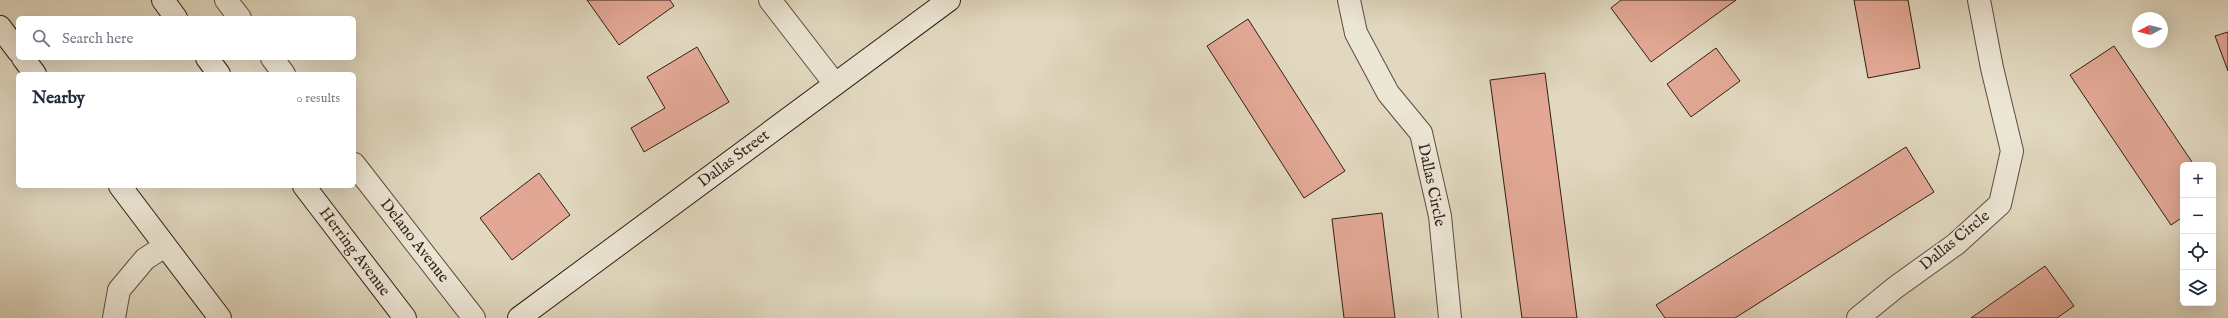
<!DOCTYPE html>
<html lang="en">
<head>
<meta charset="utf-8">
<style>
  :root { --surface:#fff; --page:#f2f2f3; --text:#1f2937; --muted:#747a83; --line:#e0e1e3 }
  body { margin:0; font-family:"IM FELL English",serif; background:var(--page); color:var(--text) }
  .controls { position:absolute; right:12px; bottom:12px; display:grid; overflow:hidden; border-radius:6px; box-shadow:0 4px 16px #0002 }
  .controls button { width:36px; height:36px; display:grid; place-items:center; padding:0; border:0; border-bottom:1px solid var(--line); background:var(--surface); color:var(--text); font:20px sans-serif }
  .compass { position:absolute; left:2132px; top:12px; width:36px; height:36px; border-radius:50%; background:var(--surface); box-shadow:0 4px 16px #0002; rotate:263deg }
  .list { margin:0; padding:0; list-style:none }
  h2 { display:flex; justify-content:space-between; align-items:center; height:52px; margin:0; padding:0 16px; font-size:17px }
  h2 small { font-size:13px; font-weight:400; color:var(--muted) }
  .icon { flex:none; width:22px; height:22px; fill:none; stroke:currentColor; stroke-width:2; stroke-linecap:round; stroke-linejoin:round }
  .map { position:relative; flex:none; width:2228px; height:318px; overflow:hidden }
  .search { position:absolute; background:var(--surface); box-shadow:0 4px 16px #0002; left:16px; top:16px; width:340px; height:44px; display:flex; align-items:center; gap:10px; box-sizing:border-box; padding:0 14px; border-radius:6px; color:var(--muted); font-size:15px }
  .panel { position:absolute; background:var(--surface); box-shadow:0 4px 16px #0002; left:16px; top:72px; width:340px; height:116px; border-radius:6px }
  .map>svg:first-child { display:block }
</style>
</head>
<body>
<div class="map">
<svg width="2228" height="318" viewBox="0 0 2228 318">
  <rect width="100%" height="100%" fill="#e1d8bf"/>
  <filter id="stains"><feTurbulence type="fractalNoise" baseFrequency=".005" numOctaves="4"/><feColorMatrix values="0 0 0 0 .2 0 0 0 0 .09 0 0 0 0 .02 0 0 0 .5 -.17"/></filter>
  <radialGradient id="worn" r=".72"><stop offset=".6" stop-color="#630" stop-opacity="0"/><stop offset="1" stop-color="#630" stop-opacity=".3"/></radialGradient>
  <path fill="#e2a895" stroke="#321e17" d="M587,0H670L674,6L619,45Z
    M1621,0H1736L1651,62L1611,8Z
    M1854,0H1908L1920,68L1868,78Z
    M1248,19L1345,171L1304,198L1207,46Z
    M2228,32V71L2215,36Z
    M2114,46L2194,165H2183V217L2171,225L2070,75Z
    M697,47L729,102L644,152L631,128L665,108L647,77Z
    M1716,48L1740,81L1691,117L1667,84Z
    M1545,73L1577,318H1522L1490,80Z
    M1906,147L1934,192L1735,318H1665L1656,305Z
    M539,173L570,215L512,260L480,218Z
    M1382,213L1395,318H1344L1332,219Z
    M2045,266L2074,306L2057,318H1971Z"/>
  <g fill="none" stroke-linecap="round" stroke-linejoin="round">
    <g stroke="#5e4c41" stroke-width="24">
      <path id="street" d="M226,0L240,18
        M770,0L835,84
        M1349,0L1356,33L1388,93L1421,133L1440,216L1450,318
        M272,58L284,74
        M354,164L474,318
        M114,318L119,290L145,259L165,246
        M1858,318L1896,287L1956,244L2000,204L2012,151L1992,68L1979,0"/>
    </g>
    <g stroke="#321e17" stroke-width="24">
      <path id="secondary" d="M163,0L176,18
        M0,27L18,51
        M23,58L35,74
        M207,58L219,74
        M120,186L220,318
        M304,186L405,318
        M519,318L949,0"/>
    </g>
    <use href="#street" stroke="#ece6d5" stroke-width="22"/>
    <use href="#secondary" stroke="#ece6d5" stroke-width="22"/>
  </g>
  <g text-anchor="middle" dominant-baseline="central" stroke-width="3.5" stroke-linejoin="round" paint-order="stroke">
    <g font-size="16" fill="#321e17" stroke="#ece6d5">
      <text transform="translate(734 159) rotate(-37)">Dallas Street</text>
      <text transform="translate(1431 185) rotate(78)">Dallas Circle</text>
      <text transform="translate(414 241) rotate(52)">Delano Avenue</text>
      <text transform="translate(1955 241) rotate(-39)">Dallas Circle</text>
      <text transform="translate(354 252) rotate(53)">Herring Avenue</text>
    </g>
  </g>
  <rect width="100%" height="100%" filter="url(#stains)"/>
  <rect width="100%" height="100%" fill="url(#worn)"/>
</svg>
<div class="controls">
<button>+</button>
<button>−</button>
<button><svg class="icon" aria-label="locate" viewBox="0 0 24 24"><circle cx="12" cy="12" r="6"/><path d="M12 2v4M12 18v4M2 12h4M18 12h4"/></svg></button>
<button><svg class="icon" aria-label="layers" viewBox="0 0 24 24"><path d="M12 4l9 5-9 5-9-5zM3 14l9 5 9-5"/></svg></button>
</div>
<svg class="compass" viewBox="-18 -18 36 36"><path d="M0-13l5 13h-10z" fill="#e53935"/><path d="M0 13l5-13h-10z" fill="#747a83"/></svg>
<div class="search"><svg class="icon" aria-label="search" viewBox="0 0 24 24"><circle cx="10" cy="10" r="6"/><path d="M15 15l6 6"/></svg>Search here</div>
<section class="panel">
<h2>Nearby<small>0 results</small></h2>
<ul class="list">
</ul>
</section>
</div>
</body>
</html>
